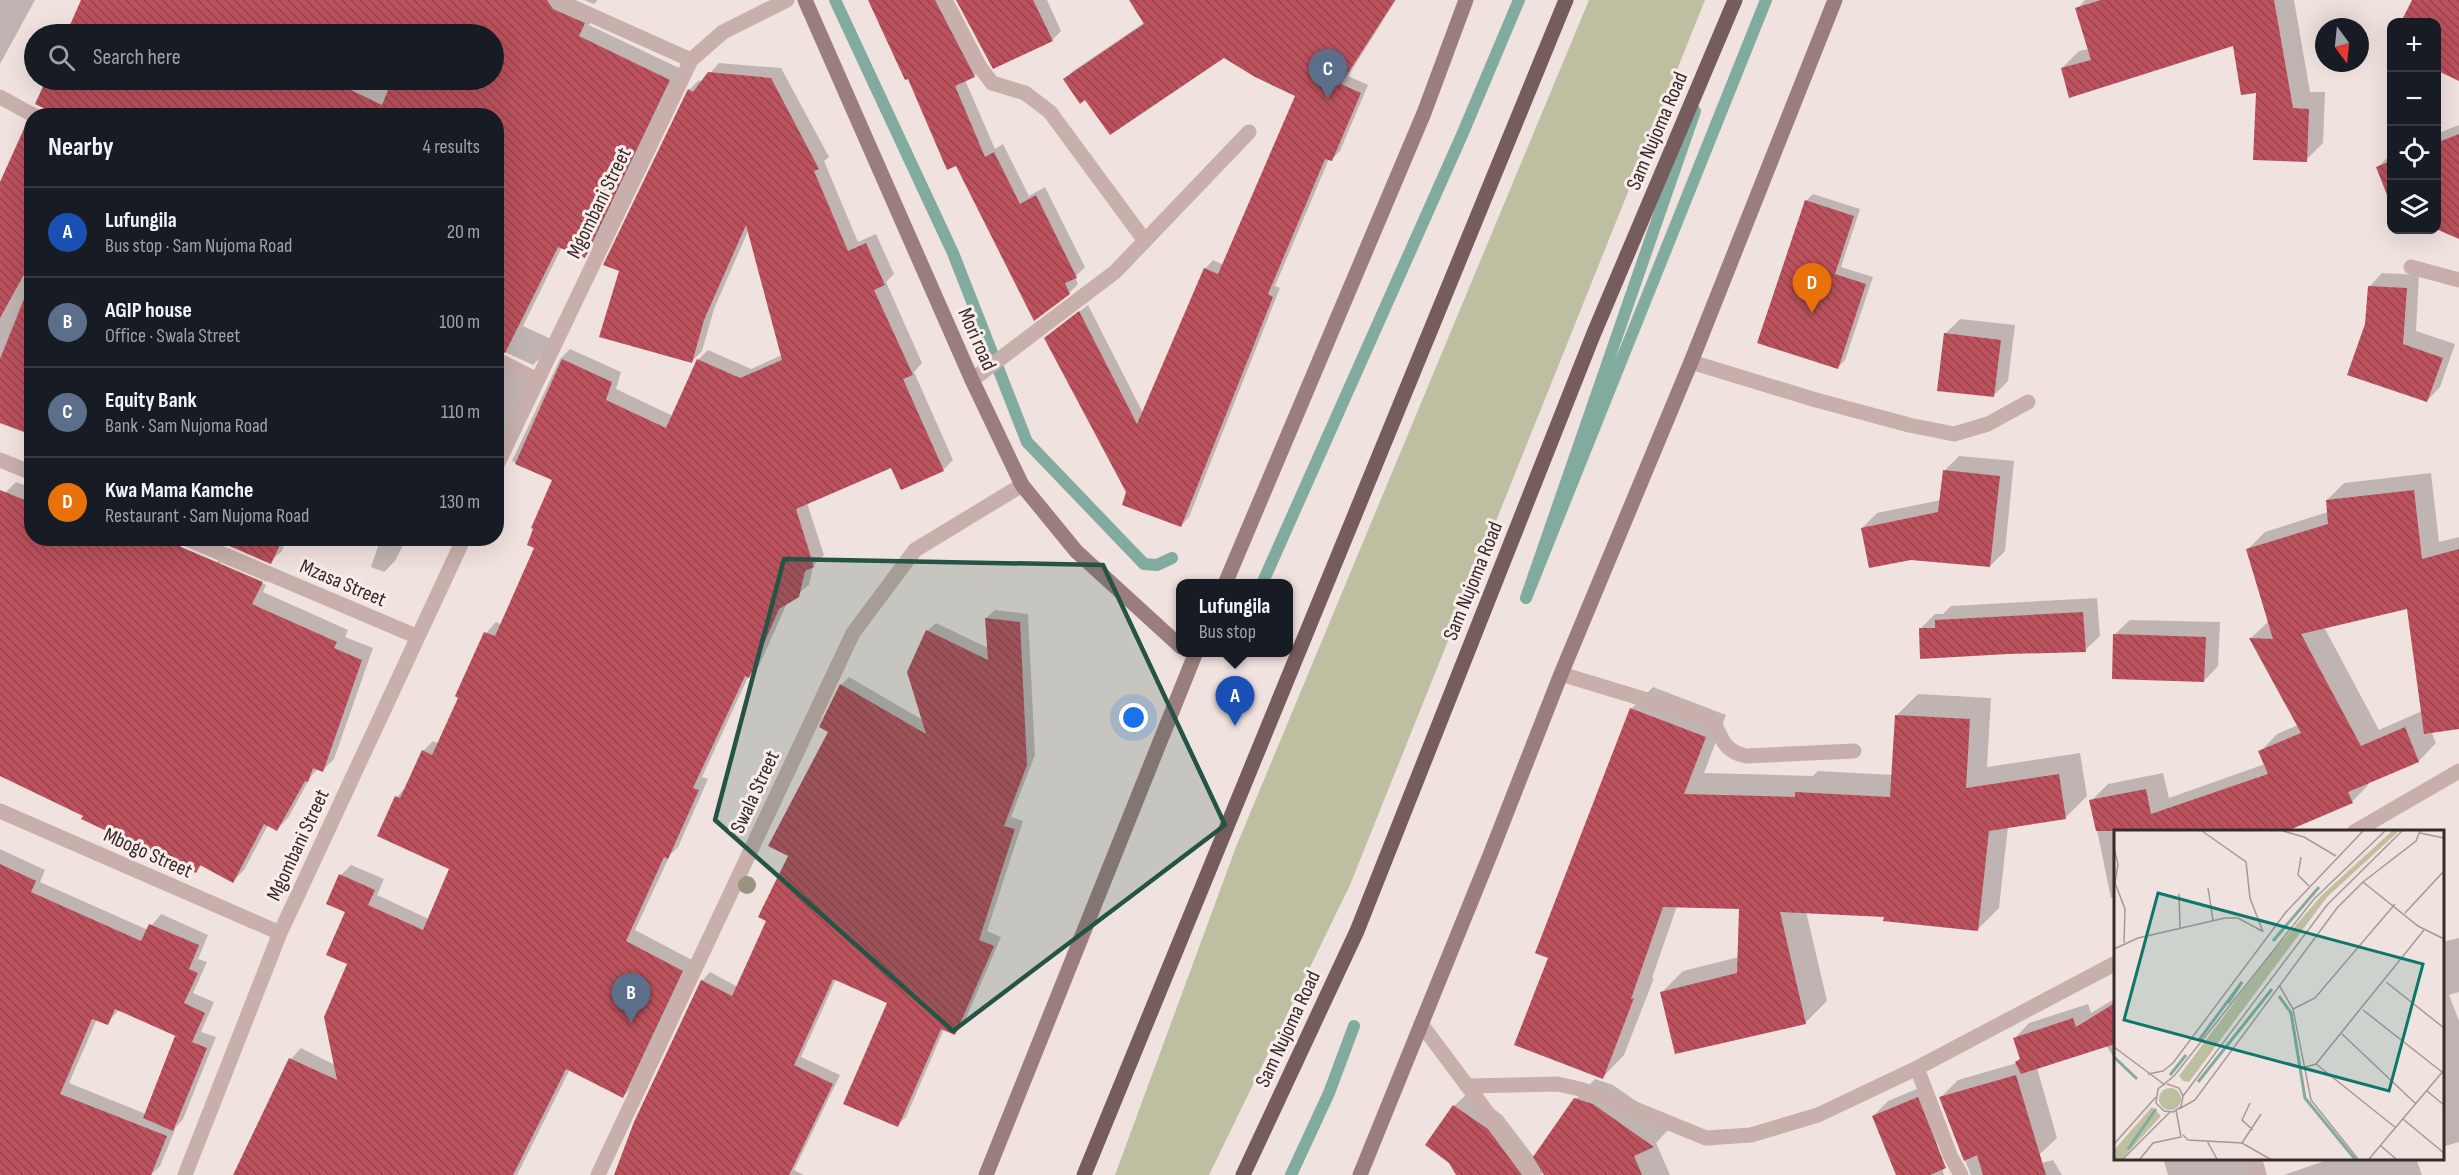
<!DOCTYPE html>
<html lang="en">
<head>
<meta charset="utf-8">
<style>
  :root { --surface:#171b24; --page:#20242c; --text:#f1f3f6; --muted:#9ea1a6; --line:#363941; --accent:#94aba7 }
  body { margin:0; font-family:"Sofia Sans Condensed",sans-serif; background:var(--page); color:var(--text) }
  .controls { position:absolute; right:18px; top:18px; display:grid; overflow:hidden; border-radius:12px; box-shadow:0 6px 24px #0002 }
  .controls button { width:54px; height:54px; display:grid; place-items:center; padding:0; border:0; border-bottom:2px solid var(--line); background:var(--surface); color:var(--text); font:30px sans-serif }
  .compass { position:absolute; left:2315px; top:18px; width:54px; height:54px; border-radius:50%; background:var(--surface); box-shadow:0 6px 24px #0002; rotate:165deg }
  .you { position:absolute; left:1134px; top:718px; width:21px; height:21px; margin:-15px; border:4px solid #fff; border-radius:50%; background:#1a73e8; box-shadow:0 0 0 9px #1a73e833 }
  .badge { display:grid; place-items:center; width:39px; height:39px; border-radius:50%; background:var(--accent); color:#fff; font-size:20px; font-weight:700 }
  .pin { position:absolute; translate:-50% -50px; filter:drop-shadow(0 2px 3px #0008) }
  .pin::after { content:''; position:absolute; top:32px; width:21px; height:18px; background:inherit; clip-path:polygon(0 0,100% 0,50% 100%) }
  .popup { position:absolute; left:1176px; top:579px; width:117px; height:78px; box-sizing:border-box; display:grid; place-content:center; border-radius:12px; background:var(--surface); filter:drop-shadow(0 2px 4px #0005); font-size:20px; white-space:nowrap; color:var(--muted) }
  .popup b { font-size:22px; color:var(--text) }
  .popup::after { content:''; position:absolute; left:50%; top:100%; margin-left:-12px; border:12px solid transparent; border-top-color:var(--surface) }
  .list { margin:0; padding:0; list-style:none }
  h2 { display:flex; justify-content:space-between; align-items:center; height:78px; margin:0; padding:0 24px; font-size:26px }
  h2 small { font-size:20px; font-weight:400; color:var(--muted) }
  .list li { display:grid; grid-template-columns:39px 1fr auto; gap:18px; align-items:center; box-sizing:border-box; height:90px; padding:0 24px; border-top:2px solid var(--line) }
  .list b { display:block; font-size:22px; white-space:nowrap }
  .list p { margin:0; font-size:20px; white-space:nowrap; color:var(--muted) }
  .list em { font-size:20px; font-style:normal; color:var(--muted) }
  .icon { flex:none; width:33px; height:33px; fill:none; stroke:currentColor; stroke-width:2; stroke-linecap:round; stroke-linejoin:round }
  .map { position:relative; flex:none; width:2459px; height:1175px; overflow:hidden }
  .search { position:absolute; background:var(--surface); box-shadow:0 6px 24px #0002; left:24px; top:24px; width:480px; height:66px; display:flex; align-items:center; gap:15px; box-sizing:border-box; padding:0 21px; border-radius:33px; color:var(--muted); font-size:22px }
  .panel { position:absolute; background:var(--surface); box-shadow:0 6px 24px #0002; left:24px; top:108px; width:480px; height:438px; border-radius:24px }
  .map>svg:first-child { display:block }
</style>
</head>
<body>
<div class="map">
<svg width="2459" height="1175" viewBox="0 0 2459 1175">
  <defs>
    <pattern id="building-back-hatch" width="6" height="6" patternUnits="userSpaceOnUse" patternTransform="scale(1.5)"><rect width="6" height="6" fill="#bb525d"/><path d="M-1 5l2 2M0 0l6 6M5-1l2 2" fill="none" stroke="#99444d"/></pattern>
  </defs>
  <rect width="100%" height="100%" fill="#f0e2df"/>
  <path fill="#bebea0" d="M1589,0H1705L1350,885L1209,1175H1115L1236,847Z"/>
  <path fill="#0003" fill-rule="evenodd" d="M0,0H35L0,64Z
    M83,0H569L596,12L589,25L681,69L596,245L585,256L562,247L523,326L551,339L544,354L533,365L498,349L502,356L535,373L503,440L496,447V116L44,87L47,80H494V34H67Z
    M584,0H598L594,4Z
    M871,0H948L983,67L974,76L965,80L995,149L1003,144L1029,196L1045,187L1085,267L1075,277L1078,284L1069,293L957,164L909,77Z
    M958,0H1047L1061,31L1052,40Z
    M1131,0H1396L1348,76L1368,85L1340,151L1332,159H1329L1275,286L1280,288L1189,517L1181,526L1127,492L1046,338L1088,305L1143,413L1205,269L1213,260L1224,265L1297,95L1224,56L1086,98L1065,79L1073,71L1145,22Z
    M2085,0H2294L2310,92H2325L2323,143L2306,160L2258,91L2234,44L2062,68L2079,51L2089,49L2077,9Z
    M719,63L781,68L829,157L824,161L858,242L876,234L894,274L886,282L922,363L914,372L953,460L943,470L891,466L807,503L824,555L813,566L809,585L787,603L759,666L749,675L702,777L708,779L678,847L670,855L635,930L692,960L633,1086L623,1097L570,1069L517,1175H235L291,1059L301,1048L335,1065L349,963L347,912L341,875L351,865L384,879L377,895L429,919L451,869L397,797L407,786L423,751L433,741L439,744L460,697L457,696L486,633L496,622L502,625L536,547L554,479L512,461L560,359L570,349L621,372L616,389L673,416L698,360L708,350L751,369L782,355L749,229L714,309L702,351L692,361L689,90L699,80L702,82Z
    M2459,125V181L2436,189V134Z
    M32,152V433L0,421V185Z
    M2392,153V201L2378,167Z
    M1813,194L1860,209L1841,267L1873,277L1845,360L1838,367L1806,201Z
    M2382,273L2419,275L2416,331L2455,344L2440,387L2427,401L2366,324L2369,287Z
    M1960,319L2015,325L2008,381L1993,396L1945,334Z
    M1959,456L2014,461L2005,551L1990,566L1862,528L1877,513L1941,500L1944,471Z
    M2431,473L2439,542L2459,537V727L2431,731L2436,743L2419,761L2368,782L2369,784L2352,802L2293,827L2295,832H2116V897L2111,898L2091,801L2108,784L2163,773L2169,798L2265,764L2260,752L2277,734L2298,725L2251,638L2269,621L2248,549L2265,532L2328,512L2327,500L2344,483ZM2408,607L2422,711L2379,730L2324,627Z
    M16,482L32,488V538L217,562L228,551L273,570L267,582L220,562V565L266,585L263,592L348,630L345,637L373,648L334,759L323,770L319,768L311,776L288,818L277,829L268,825L244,870L233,881L202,865L196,871L0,774V494L5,493Z
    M228,538H287L282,551L270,562Z
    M381,538H407L395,561L384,572L371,567Z
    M2097,598L2100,636L2085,650L1920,629L1935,614H1943L1951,606Z
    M995,610L1028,614L1035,755L1011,817L1023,821L987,931L1001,937L963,1025L955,1034L944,1029L906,1117L897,1125L889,1002L836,979L801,1057L840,1075L794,1170L804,1175H615L702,981L710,972L738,987L768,920L830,732L841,685L849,677L923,720L927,631L936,623L988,648L986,618Z
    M2130,620L2220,622L2218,666L2204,681L2115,634Z
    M1653,687L1726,715L1704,773L1813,776L1818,771L1893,775L1896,716L1918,694L1991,698L1987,767L2080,753L2087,796L2066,817L2008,826L1999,908L1978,929L1885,915L1806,911L1827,1001L1806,1022L1676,1052L1662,992L1683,971L1739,957L1740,907L1677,906L1652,978H1654L1624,1055L1603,1077L1550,957L1631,709Z
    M0,849L45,870L40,882L148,930L161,914L208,935L198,959L207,962L193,993L214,1002L201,1032L216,1037L183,1119L176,1127L160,1166L151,1175H0ZM120,1009L178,1035L146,1114L69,1083L97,1019L107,1023Z
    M2459,938V992L2449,995L2459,1021V1142L2442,1147V942Z
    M2116,998V1061L2106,1045L2037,1068L2057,1138L2039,1155L2035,1165L2053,1160L2062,1175H1971L1940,1098L1958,1080L2017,1063L2022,1058L2015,1038L2029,1023L2088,1004L2091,1013Z
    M1595,1079L1613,1085L1672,1126L1656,1143L1670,1175H1545L1546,1170L1541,1175H1469L1454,1106L1469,1092L1502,1115L1534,1157L1576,1099Z
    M1924,1086L1944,1175H1898L1873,1116L1888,1101Z
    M2163,1158H2262L2267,1175H2168Z
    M2333,1158H2416L2422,1175H2284Z"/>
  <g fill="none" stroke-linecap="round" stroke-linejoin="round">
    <path stroke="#80ab9e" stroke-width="12" d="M835,0L953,253L1027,442L1144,564L1157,565L1172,558
      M1695,111L1526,598L1766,0
      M1262,584L1462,135L1519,0
      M1291,1175L1329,1093L1354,1026"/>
  </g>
  <path fill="url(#building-back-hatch)" d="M81,0H547L553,9L585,23L579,36L670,80L585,258L558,247L505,353L496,349V116H60L35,104L46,80H330L382,105L392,80H494V34H66Z
    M868,0H935L975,77L955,86L985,157L994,152L1020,204L1036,195L1077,278L1065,283L1070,294L1034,321L956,166L947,170L908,79L905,80Z
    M956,0H1033L1053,41L993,69Z
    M1129,0H1395L1341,84L1361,93L1332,161L1325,159L1268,294L1273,297L1181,527L1122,505L1126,492L1044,338L1079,311L1137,424L1204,268L1218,274L1295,96L1255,77L1224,58L1110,135L1085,100L1080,104L1063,79L1144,24Z
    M2101,0H2274L2293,108L2309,109L2307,162L2253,160L2256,93L2241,95L2233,46L2069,98L2061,68L2091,60L2075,8Z
    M2412,0H2459V81L2436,70V22H2401Z
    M708,72L771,78L819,169L814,171L848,251L866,243L885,285L874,290L913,375L903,379L944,471L901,490L891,468L796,509L814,567L805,571L799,597L779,609L749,678L745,676L693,788L699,790L668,859L664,857L626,941L683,971L623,1098L566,1069L513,1175H233L289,1058L337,1080L324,1017L347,964L326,955L345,912L326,904L339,874L375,890L368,905L423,930L449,869L377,836L395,796L400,798L422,750L432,755L458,698L455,696L484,632L495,636L534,548L527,545L533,529L531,528L552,480L515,464L562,359L612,382L606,400L666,428L697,359L740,378L782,360L746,225L704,320L692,363L599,337L619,271L603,265L688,89L693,92Z
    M27,122L32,125V260L0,318V182Z
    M2459,134V239L2436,229V143Z
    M2391,161V205L2376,167Z
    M1805,200L1854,216L1835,274L1866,284L1838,369L1757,343Z
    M30,284L32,285V435L0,423V359Z
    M2368,286L2407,288L2403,344L2443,358L2427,402L2347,375L2365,324Z
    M1944,333L2001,340L1994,397L1937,391Z
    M1943,470L2000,476L1990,567L1911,560L1869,568L1861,528L1938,512Z
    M0,490L32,503V538H175L181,547L263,582L252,604L337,642L334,648L362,660L323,772L313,768L308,782L305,781L277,831L264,824L233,883L200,865L196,873L81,819L83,816L0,776Z
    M2414,490L2422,559L2459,549V729L2424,734L2407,609L2301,634L2361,746L2405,727L2419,762L2348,792L2353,803L2287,831H2096L2089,800L2146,789L2151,814L2268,774L2258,751L2301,733L2249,638L2273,639L2246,549L2328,524L2326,500Z
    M211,538H283L271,564Z
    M2083,612L2086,652L2008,654L1920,659L1919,628H1935V620Z
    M985,618L1020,622L1027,765L1004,826L1015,829L979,940L994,946L955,1035L941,1029L898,1127L843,1104L887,1003L833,979L794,1065L833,1084L789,1175H614L634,1122L701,980L732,996L766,921L758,917L788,856L768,846L828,732L819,727L840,684L926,734L907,672L926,630L988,660Z
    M2113,634L2206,637L2204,682L2112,679Z
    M1630,708L1706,737L1684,794L1795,797V792L1890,797L1895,715L1970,719L1966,788L2059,774L2066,819L1989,831L1978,931L1883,921L1884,917L1780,912L1806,1024L1675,1054L1660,992L1737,973L1739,909L1663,907L1631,999L1634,998L1603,1079L1514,1045L1548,958L1535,953Z
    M0,864L36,881L31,892L141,941L149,924L199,945L189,969L198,973L184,1003L205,1013L192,1042L207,1048L173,1131L143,1118L175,1036L178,1037L115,1009L108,1025L92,1019L60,1094L167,1136L151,1175H0Z
    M2115,1003V1044L2021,1074L2015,1062L2020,1059L2013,1038L2073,1018L2076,1027Z
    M2016,1075L2046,1175H1983L1977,1155L1964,1161L1939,1097Z
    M1918,1097L1946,1168L1930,1175H1896L1872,1116Z
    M1574,1098L1593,1104L1654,1147L1634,1156L1642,1175H1544L1533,1157Z
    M1453,1105L1488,1129L1522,1175H1456L1449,1163L1425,1145Z"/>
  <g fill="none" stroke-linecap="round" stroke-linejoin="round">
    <path stroke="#c8afab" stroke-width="15" d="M945,0L980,67L992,83L1025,93L1050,112L1145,241
      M2411,267L2459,280
      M1691,362L1816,400L1909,425L1954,434L1988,424L2028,402
      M972,380L1115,272L1249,132
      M1561,674L1713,720C1722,738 1723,751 1746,756L1854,751"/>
    <path stroke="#c8afab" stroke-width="15" d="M557,0L691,60
      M0,97L35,116
      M496,359L537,380
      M0,460L32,473
      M496,467L691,60L723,32L787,0
      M185,538L418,637
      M0,811L280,933
      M2354,832L2459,771
      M1421,1024L1534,1175
      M1917,1068L1950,1155L1961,1175
      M1467,1086L1557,1084L1580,1089L1613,1100L1706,1138L1751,1135L1818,1115L1917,1068L2116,963
      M2253,1158L2259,1175
      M185,1175L280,933L464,538
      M598,1175L853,633L915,550L1022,485"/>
    <path stroke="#9b7d7d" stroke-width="15" d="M805,0L972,380L1022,485L1076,551L1181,647
      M1225,584L1424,113L1466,0
      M986,1175L1196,652
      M1360,1175L1490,855L1561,674L1691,362L1835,0"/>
    <path stroke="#775c5d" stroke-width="15" d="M1084,1175L1566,0
      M1243,1175L1357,931L1594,333L1735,0"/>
  </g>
  <circle fill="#99937f" cx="747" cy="885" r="9"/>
  <path fill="#235446" fill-opacity="0.2" stroke="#235446" stroke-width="4.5" stroke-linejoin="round" d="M784,559L1103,565L1225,825L953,1031L715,820Z"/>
  <g text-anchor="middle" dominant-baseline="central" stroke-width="6" stroke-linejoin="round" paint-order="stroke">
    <g font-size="21" fill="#362a2a" stroke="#f8edeb">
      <text transform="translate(1657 131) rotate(-67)">Sam Nujoma Road</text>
      <text transform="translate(599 203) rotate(-64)">Mgombani Street</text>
      <text transform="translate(977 339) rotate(66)">Mori road</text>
      <text transform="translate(1473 581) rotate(-68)">Sam Nujoma Road</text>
      <text transform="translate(343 583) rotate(23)">Mzasa Street</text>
      <text transform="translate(755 792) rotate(-65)">Swala Street</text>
      <text transform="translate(298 845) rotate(-65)">Mgombani Street</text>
      <text transform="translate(148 853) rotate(24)">Mbogo Street</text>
      <text transform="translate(1288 1029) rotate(-65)">Sam Nujoma Road</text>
    </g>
  </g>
  <g transform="translate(2114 830)">
    <rect width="330" height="330" fill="#f0e2df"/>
    <path d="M278,1H285L213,67L75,252L69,251L65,246L155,126L208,65ZM45 269a11 11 0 1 1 22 0a11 11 0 1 1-22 0ZM38,277L47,286L8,329H0V320Z" fill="#bebea0"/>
    <path fill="none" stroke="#80ab9e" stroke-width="3" d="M159,111L205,57M165,166L177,183L191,268L241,329M85,210L128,152L114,173M0,227L23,249M56,245L72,225M84,252L158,159M14,319L42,279"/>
    <path fill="none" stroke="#a69897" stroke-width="1.5" d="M88,1L132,32L136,68L149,102M169,1L190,7L222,26M306,3L330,8M0,18L4,34L1,53L11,79L10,113M187,27L184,45L195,56M249,52L304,96L330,109M94,58L99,90M65,64L66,98M291,83L330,41M0,119L24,108L111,88H124L148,101M272,152L330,198M165,155L179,179L197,270L244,329M179,179L201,168L281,74M249,180L328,242M228,204L302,274M0,217L51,255M202,234L282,298M188,238L202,234L310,100M34,244L49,241L59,233L172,82L249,1M53,254L65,258L69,266L67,277L59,282L50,281L42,273L44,259L60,246L200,69L271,1M313,261L330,275M69,266L213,75L288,1M136,273L128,290L139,300M65,279L81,270L223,78L249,52L302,11L306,1M289,289L330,323M69,305L74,310L128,313L156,329M93,311L103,329M128,313L147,284M0,314L42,267M267,316L282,329M9,329L56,282M26,329L39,313L67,307L62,280M255,329L330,240"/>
    <path fill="#0f766e" fill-opacity="0.15" stroke="#0f766e" stroke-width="3" d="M44,63L309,134L275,261L10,190Z"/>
    <rect width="330" height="330" fill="none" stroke="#362a2a" stroke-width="3"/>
  </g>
</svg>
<div class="controls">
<button>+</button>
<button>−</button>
<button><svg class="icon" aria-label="locate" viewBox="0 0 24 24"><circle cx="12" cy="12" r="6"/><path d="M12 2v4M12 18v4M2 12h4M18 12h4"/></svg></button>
<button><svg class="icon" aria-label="layers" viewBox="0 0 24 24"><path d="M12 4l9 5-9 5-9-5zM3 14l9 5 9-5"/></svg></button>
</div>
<svg class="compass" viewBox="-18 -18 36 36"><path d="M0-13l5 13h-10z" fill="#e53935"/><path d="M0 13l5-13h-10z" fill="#9ea1a6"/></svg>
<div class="you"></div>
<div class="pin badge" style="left:1235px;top:726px;background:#1a4fb4">A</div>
<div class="popup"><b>Lufungila</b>Bus stop</div>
<div class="pin badge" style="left:631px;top:1023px;background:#5c6f8a">B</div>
<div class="pin badge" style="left:1328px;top:99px;background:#5c6f8a">C</div>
<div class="pin badge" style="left:1812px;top:313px;background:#e8710a">D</div>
<div class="search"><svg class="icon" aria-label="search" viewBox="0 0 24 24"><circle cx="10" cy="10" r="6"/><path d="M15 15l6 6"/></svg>Search here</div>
<section class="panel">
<h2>Nearby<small>4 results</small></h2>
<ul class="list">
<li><span class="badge" style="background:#1a4fb4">A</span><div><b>Lufungila</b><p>Bus stop · Sam Nujoma Road</p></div><em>20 m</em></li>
<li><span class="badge" style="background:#5c6f8a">B</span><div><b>AGIP house</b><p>Office · Swala Street</p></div><em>100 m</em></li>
<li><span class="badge" style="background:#5c6f8a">C</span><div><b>Equity Bank</b><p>Bank · Sam Nujoma Road</p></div><em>110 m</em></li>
<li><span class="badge" style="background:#e8710a">D</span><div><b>Kwa Mama Kamche</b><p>Restaurant · Sam Nujoma Road</p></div><em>130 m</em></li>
</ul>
</section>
</div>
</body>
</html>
